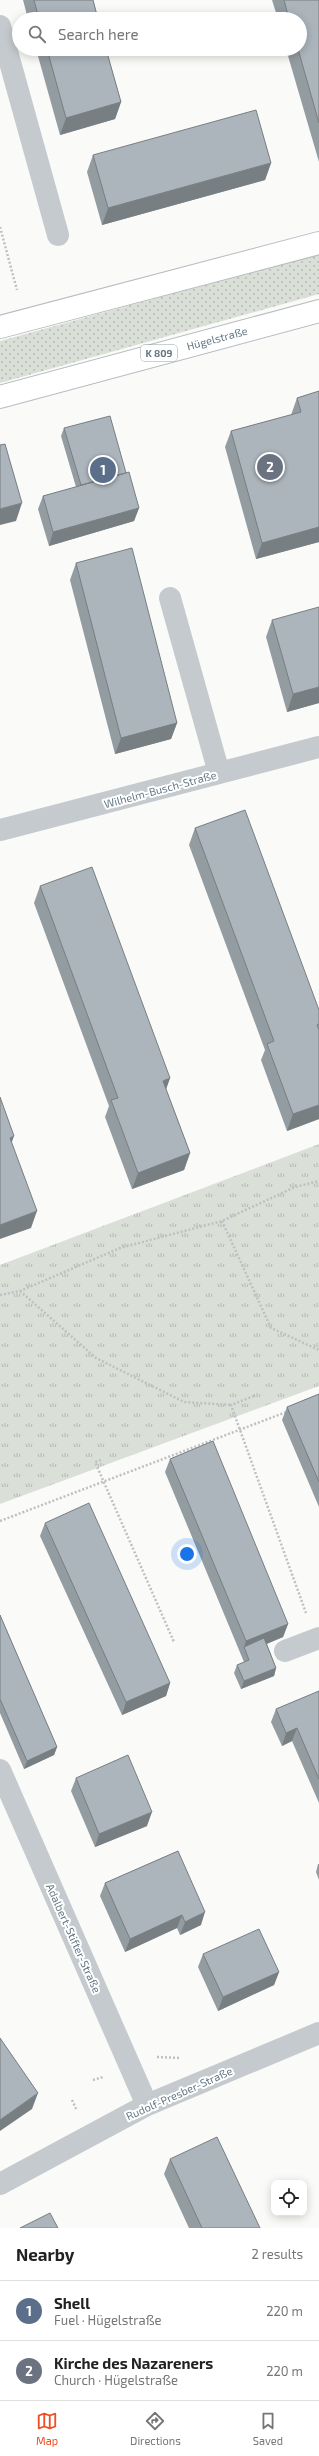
<!DOCTYPE html>
<html lang="en">
<head>
<meta charset="utf-8">
<style>
  :root { --surface:#fff; --page:#f6f6f6; --text:#222; --muted:#767676; --line:#e0e0e0; --accent:#ec4f25 }
  body { margin:0; font-family:"Exo 2",sans-serif; background:var(--page); color:var(--text) }
  .controls { position:absolute; right:12px; bottom:12px; display:grid; overflow:hidden; border-radius:8px; box-shadow:0 2px 10px #0003 }
  .controls button { width:36px; height:36px; display:grid; place-items:center; padding:0; border:0; border-bottom:1px solid var(--line); background:var(--surface); color:var(--text); font:20px sans-serif }
  .you { position:absolute; left:187px; top:1554px; width:14px; height:14px; margin:-10px; border:3px solid #fff; border-radius:50%; background:#1a73e8; box-shadow:0 0 0 6px #1a73e833 }
  .badge { display:grid; place-items:center; width:26px; height:26px; border-radius:50%; background:var(--accent); color:#fff; font-size:13px; font-weight:700 }
  .pin { position:absolute; translate:-50% -50%; border:2px solid #fff; box-shadow:0 1px 4px #0006 }
  .list { margin:0; padding:0; list-style:none }
  h2 { display:flex; justify-content:space-between; align-items:center; height:52px; margin:0; padding:0 16px; font-size:17px }
  h2 small { font-size:13px; font-weight:400; color:var(--muted) }
  .list li { display:grid; grid-template-columns:26px 1fr auto; gap:12px; align-items:center; box-sizing:border-box; height:60px; padding:0 16px; border-top:1px solid var(--line) }
  .list b { display:block; font-size:15px; white-space:nowrap }
  .list p { margin:0; font-size:13px; white-space:nowrap; color:var(--muted) }
  .list em { font-size:13px; font-style:normal; color:var(--muted) }
  .icon { flex:none; width:22px; height:22px; fill:none; stroke:currentColor; stroke-width:2; stroke-linecap:round; stroke-linejoin:round }
  .map { position:relative; flex:none; width:319px; height:2228px; overflow:hidden }
  .search { position:absolute; background:var(--surface); box-shadow:0 2px 10px #0003; left:12px; right:12px; top:12px; height:44px; display:flex; align-items:center; gap:10px; box-sizing:border-box; padding:0 14px; border-radius:22px; color:var(--muted); font-size:15px }
  .sheet { height:172px; background:var(--surface) }
  nav { display:flex; justify-content:space-around; align-items:center; box-sizing:border-box; height:56px; border-top:1px solid var(--line); background:var(--surface); font-size:11px; color:var(--muted) }
  nav a { display:grid; justify-items:center; gap:2px }
  nav .on { color:var(--accent) }
  .map>svg:first-child { display:block }
</style>
</head>
<body>
<div class="map">
<svg width="319" height="2228" viewBox="0 0 319 2228">
  <defs>
    <pattern id="grass-dots" width="8" height="8" patternUnits="userSpaceOnUse"><rect width="8" height="8" fill="#dae0d7"/><path d="M2 2h.1M6 6h.1" fill="none" stroke="#b4bab4" stroke-width="1.8" stroke-linecap="round"/></pattern>
    <pattern id="park-tufts" width="24" height="20" patternUnits="userSpaceOnUse"><rect width="24" height="20" fill="#dae0d7"/><path d="M3 7l-1-3M5 7V3M7 7l1-3M15 17l-1-3M17 17v-4M19 17l1-3" fill="none" stroke="#b4bab4"/></pattern>
  </defs>
  <rect width="100%" height="100%" fill="#fafaf8"/>
  <path fill="url(#grass-dots)" d="M319,253V294L0,383V341Z"/>
  <path fill="url(#park-tufts)" d="M319,1144V1386L0,1504V1265Z"/>
  <g fill="none" stroke-linecap="round" stroke-linejoin="round">
    <g stroke="#b6bcc0" stroke-width="24">
      <path id="major" d="M0,327L319,243
        M0,397L319,311"/>
    </g>
    <path stroke="#bdc1c3" stroke-width="2.5" stroke-dasharray="2 2" stroke-linecap="butt" d="M0,227L17,290
      M222,1221L271,1328L319,1350
      M20,1291L96,1358L184,1402L231,1405
      M0,1295L20,1291L120,1248L222,1221L295,1187L319,1181
      M254,1396L231,1405L306,1613
      M101,1460L95,1462L174,1642
      M0,1521L289,1411
      M157,2057L181,2058
      M93,2080L103,2077
      M72,2100L77,2111"/>
    <path stroke="#c5cace" stroke-width="22" d="M0,26L58,235
      M170,598L219,773
      M0,830L319,747
      M285,1651L319,1638
      M0,1770L147,2105
      M0,2184L147,2105L319,2033"/>
    <use href="#major" stroke="#fff" stroke-width="22"/>
  </g>
  <path fill="#939ca1" d="M23,0H93L98,19H28Z
    M272,0H319V162L286,49H300V19H278Z
    M36,49H106L121,102L115,119L60,135Z
    M93,155L271,163L265,180L102,225L87,172Z
    M319,391V542L256,559L225,447L231,431L291,415L297,398Z
    M64,428L126,473L139,508L134,521L49,546L38,509L43,496L76,487L61,436Z
    M76,563L177,723L171,739L115,754L70,580Z
    M272,620L319,703L287,712L266,637Z
    M195,828L319,1010V1119L287,1131L261,1060L265,1050L189,845Z
    M40,886L170,1078L166,1089L190,1153L184,1170L132,1189L105,1117L109,1106L34,903Z
    M319,1394V1507L282,1420L287,1407Z
    M170,1459L288,1624L283,1637L267,1644L276,1668L274,1676L241,1689L234,1673L237,1665L244,1662L165,1472Z
    M45,1523L170,1683L166,1696L122,1715L40,1536Z
    M0,1615L57,1747L54,1755L24,1769L0,1713Z
    M319,1691V1803L292,1741L282,1746L271,1722L276,1709Z
    M76,1778L147,1826L95,1847L71,1791Z
    M178,1851L201,1925L180,1935L177,1928L125,1952L100,1896L105,1883Z
    M318,1864H319V1880L316,1872Z
    M203,1954L279,1972L274,1985L218,2011L198,1967Z
    M170,2159L260,2228H189L164,2174Z"/>
  <path fill="#787f83" d="M121,102L115,119L60,135L66,118Z
    M271,163L265,180L102,225L108,208Z
    M22,503L16,521L0,525V509Z
    M139,508L134,521L49,546L53,532Z
    M319,527V542L256,559L262,543Z
    M319,687V703L287,712L293,694Z
    M177,723L171,739L115,754L121,738Z
    M170,1078L164,1095L163,1081Z
    M319,1105V1119L287,1131L293,1114Z
    M14,1136L8,1153L10,1138Z
    M190,1153L184,1170L132,1189L138,1173Z
    M37,1211L31,1228L0,1239V1225Z
    M288,1624L283,1637L246,1652L244,1647L246,1641Z
    M276,1668L274,1676L241,1689L244,1681Z
    M170,1683L166,1696L122,1715L126,1702Z
    M297,1728L292,1741L282,1746L286,1733Z
    M57,1747L54,1755L24,1769L27,1761Z
    M152,1812L147,1826L95,1847L99,1834Z
    M205,1912L201,1925L180,1935L185,1922Z
    M182,1915L177,1928L125,1952L130,1939Z
    M279,1972L274,1985L218,2011L223,1997Z
    M38,2093L32,2109L0,2131V2120Z"/>
  <path fill="#abb5bb" stroke="#787f83" d="M34,0H93L98,19H39Z
    M284,0H319V123L298,49H300V19H289Z
    M47,49H106L121,102L66,118Z
    M256,110L271,163L108,208L93,155Z
    M319,391V527L262,543L231,431L301,412L297,398Z
    M110,416L126,473L81,485L64,428Z
    M5,444L22,503L0,509V445Z
    M129,472L139,508L53,532L43,496Z
    M132,548L177,723L121,738L76,563Z
    M319,607V687L293,694L272,620Z
    M245,810L319,1010V1024L317,1025L319,1030V1105L293,1114L267,1044L274,1041L195,828Z
    M92,867L170,1078L163,1081L190,1153L138,1173L111,1100L118,1098L40,886Z
    M0,1097L14,1136L10,1138L37,1211L0,1225Z
    M319,1394V1482L287,1407Z
    M213,1441L288,1624L246,1641L170,1459Z
    M89,1503L170,1683L126,1702L45,1523Z
    M0,1615L57,1747L27,1761L0,1699Z
    M264,1638L276,1668L244,1681L237,1665L249,1660L244,1647Z
    M319,1691V1779L297,1728L286,1733L276,1709Z
    M128,1755L152,1812L99,1834L76,1778Z
    M178,1851L205,1912L185,1922L182,1915L130,1939L105,1883Z
    M259,1929L279,1972L223,1997L203,1954Z
    M0,2038L38,2093L0,2120Z
    M217,2137L260,2228H202L170,2159Z
    M50,2213L58,2228H20Z"/>
  <g text-anchor="middle" dominant-baseline="central" stroke-width="4" stroke-linejoin="round" paint-order="stroke">
    <rect fill="#fff" stroke="#92a0a9" stroke-width="1" x="141" y="345" width="36" height="16" rx="3"/>
    <g font-size="10" font-weight="bold" fill="#637784">
      <text x="159" y="353">K 809</text>
    </g>
    <g font-size="11" fill="#637784" stroke="#fff">
      <text transform="translate(217 338) rotate(-15)">Hügelstraße</text>
      <text transform="translate(160 789) rotate(-15)">Wilhelm-Busch-Straße</text>
      <text transform="translate(74 1938) rotate(66)">Adalbert-Stifter-Straße</text>
      <text transform="translate(179 2093) rotate(-24)">Rudolf-Presber-Straße</text>
    </g>
  </g>
</svg>
<div class="controls">
<button><svg class="icon" aria-label="locate" viewBox="0 0 24 24"><circle cx="12" cy="12" r="6"/><path d="M12 2v4M12 18v4M2 12h4M18 12h4"/></svg></button>
</div>
<div class="you"></div>
<div class="pin badge" style="left:103px;top:470px;background:#5c6f8a">1</div>
<div class="pin badge" style="left:270px;top:467px;background:#6b7280">2</div>
<div class="search"><svg class="icon" aria-label="search" viewBox="0 0 24 24"><circle cx="10" cy="10" r="6"/><path d="M15 15l6 6"/></svg>Search here</div>
</div>
<section class="sheet">
<h2>Nearby<small>2 results</small></h2>
<ul class="list">
<li><span class="badge" style="background:#5c6f8a">1</span><div><b>Shell</b><p>Fuel · Hügelstraße</p></div><em>220 m</em></li>
<li><span class="badge" style="background:#6b7280">2</span><div><b>Kirche des Nazareners</b><p>Church · Hügelstraße</p></div><em>220 m</em></li>
</ul>
</section>
<nav>
<a class="on"><svg class="icon" aria-label="map" viewBox="0 0 24 24"><path d="M3 6l6-2 6 2 6-2v14l-6 2-6-2-6 2zM9 4v14M15 6v14"/></svg>Map</a>
<a><svg class="icon" aria-label="directions" viewBox="0 0 24 24"><path d="M12 3l9 9-9 9-9-9zM9 14v-3h6M13 9l2 2-2 2"/></svg>Directions</a>
<a><svg class="icon" aria-label="saved" viewBox="0 0 24 24"><path d="M7 4h10v16l-5-4-5 4z"/></svg>Saved</a>
</nav>
</body>
</html>
